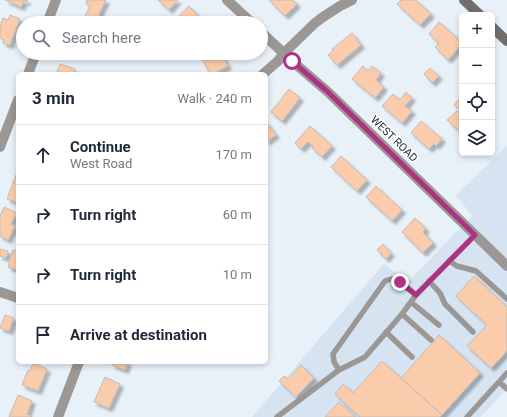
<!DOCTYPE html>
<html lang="en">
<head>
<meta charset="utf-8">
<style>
  :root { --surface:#fff; --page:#f6f6f7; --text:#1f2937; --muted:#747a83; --line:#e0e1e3 }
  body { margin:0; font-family:Roboto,sans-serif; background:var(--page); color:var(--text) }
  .controls { position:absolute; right:12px; top:12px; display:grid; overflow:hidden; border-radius:6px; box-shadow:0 2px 6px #0003 }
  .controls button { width:36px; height:36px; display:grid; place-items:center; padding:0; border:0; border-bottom:1px solid var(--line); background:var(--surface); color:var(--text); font:20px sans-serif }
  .stop { position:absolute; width:12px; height:12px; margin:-9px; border:3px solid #ae3283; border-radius:50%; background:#fff }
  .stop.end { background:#ae3283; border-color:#fff; box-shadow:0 1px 4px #0008 }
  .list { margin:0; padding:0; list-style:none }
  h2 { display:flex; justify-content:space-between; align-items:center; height:52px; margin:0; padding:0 16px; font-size:17px }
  h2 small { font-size:13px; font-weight:400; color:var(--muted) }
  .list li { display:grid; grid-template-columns:26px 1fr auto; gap:12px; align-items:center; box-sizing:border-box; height:60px; padding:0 16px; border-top:1px solid var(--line) }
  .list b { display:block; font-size:15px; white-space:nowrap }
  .list p { margin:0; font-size:13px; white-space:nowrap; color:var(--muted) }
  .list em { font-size:13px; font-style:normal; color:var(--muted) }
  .icon { flex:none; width:22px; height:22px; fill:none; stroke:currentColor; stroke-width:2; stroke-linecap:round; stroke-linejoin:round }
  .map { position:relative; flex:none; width:507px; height:417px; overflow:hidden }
  .search { position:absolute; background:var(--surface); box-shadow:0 2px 6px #0003; left:16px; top:16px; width:252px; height:44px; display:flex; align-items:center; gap:10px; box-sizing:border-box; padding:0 14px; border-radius:22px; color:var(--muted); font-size:15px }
  .panel { position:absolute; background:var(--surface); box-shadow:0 2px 6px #0003; left:16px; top:72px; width:252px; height:292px; border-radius:6px }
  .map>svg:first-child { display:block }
</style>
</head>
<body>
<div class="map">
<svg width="507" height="417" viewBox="0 0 507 417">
  <defs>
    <filter id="shadow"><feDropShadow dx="3.5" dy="3.5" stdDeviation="1" flood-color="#0004"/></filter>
  </defs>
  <rect width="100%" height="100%" fill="#e8f0f8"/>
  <path fill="#d6e3f1" d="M507,146V389L480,417H252L384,264L408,282L472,216L456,195Z"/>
  <path fill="#fbccab" stroke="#c4bbb5" filter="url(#shadow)" d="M5,0H28L26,2L24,1L21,7Z
    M87,0H106L95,23H89L83,20L90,6L86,4Z
    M158,0H178L169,10Z
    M269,0H293L297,4L285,16Z
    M401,0H416L431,14L420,25L397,4Z
    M189,6L205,23H185L179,16Z
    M10,15L20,19L10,45L3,43L4,40L0,38V27L3,18L8,20Z
    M439,22L462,42V44L448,60L435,47L439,43L429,34Z
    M352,33L361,45L337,65L328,55L333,51L332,49Z
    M213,53H221L228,66L213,74H210L202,59Z
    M60,64L75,69L73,74H56Z
    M363,66L368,71L372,66L381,73L376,80L384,87L375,98L352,79Z
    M430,68L439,76L432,83L424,74Z
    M289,89L300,98L282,121L271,112Z
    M406,92L412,98L405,106L412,111L402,123L382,106L393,94L400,100Z
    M462,96V112L454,105Z
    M457,111L462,116V126L458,130L447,120Z
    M421,121L442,139L436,146L434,144L429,149L411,133Z
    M266,122L276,135L266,142Z
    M310,126L332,146L322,157L312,148L313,146L308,142L301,149L295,143Z
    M341,156L367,180L357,191L331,167Z
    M16,175L18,176V203L7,199Z
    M376,186L402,210L392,221L366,197Z
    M4,207L17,213L11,224L15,226L8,240L0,236V216Z
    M415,218L426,229L423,232L433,243L423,253L402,232Z
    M383,244L391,253L386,259L377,250Z
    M0,249L8,251L6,258L0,256V257Z
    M13,250L18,251V268L17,270L8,267Z
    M474,276L507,307V351L491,368L467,346L487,325L456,296Z
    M5,315L14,318L9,331L0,328Z
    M439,335L480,373L442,415L401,378Z
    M382,361L442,415L440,417H360L335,394L343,384L353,393Z
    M113,362H128L125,370L112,365Z
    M33,363L47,369L38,391L22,385L28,370L30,371Z
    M301,365L314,378L296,397L279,381L284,376L288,379Z
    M105,377L120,384L109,408L94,402Z
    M18,395L32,401L27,414L32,417H9Z
    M339,402L355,417H325Z"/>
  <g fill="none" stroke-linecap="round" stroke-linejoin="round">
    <path stroke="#9b9795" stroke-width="5.5" d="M449,261L457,266L476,271L507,299
      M429,281L440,293L445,304L473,332
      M411,302L439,325
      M402,314L431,340
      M386,332L412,357
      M339,370L334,362L333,354L385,281L391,279L400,282L416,295
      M499,382L507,389
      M277,417L339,370L365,357L402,314L416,295L475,235
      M467,417L507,373"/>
    <path stroke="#9b9795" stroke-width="10" d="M227,0L252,23
      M47,23L56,0
      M261,32L292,61L328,92L507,266
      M28,74L36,53
      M263,74L278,61L284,53L315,23L323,17L340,6L352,0
      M0,147L18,100
      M0,292L18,298
      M58,417L79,362"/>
    <path stroke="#736d6b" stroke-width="10" d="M464,0L480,15
      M492,27L507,41"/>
  </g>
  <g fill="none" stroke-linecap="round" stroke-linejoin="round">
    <path stroke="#ae3283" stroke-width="5" d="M292,61L328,92L475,235L416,295L400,282"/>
  </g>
  <g text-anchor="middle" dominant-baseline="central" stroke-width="3" stroke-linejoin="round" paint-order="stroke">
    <g font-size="11" fill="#282b2e" stroke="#fff">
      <text transform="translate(394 139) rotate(44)">WEST ROAD</text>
    </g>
  </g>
</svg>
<div class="controls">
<button>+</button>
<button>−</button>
<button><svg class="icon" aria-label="locate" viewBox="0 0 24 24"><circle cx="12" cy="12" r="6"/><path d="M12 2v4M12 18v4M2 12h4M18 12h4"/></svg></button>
<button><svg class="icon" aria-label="layers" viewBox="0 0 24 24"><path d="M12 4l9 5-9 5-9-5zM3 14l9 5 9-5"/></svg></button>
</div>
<div class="stop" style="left:292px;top:61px"></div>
<div class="stop end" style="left:400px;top:282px"></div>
<div class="search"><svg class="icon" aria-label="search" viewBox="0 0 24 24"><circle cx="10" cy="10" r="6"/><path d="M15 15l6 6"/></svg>Search here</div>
<section class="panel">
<h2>3 min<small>Walk · 240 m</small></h2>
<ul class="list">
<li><svg class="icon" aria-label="ahead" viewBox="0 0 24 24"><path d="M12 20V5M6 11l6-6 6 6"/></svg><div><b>Continue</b><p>West Road</p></div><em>170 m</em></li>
<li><svg class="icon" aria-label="right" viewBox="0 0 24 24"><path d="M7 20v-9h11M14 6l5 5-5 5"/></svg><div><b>Turn right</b></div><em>60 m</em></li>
<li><svg class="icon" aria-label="right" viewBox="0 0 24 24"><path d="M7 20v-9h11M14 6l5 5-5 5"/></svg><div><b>Turn right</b></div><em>10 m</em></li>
<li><svg class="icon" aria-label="arrive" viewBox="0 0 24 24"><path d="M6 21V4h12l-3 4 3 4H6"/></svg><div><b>Arrive at destination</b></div></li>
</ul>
</section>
</div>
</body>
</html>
